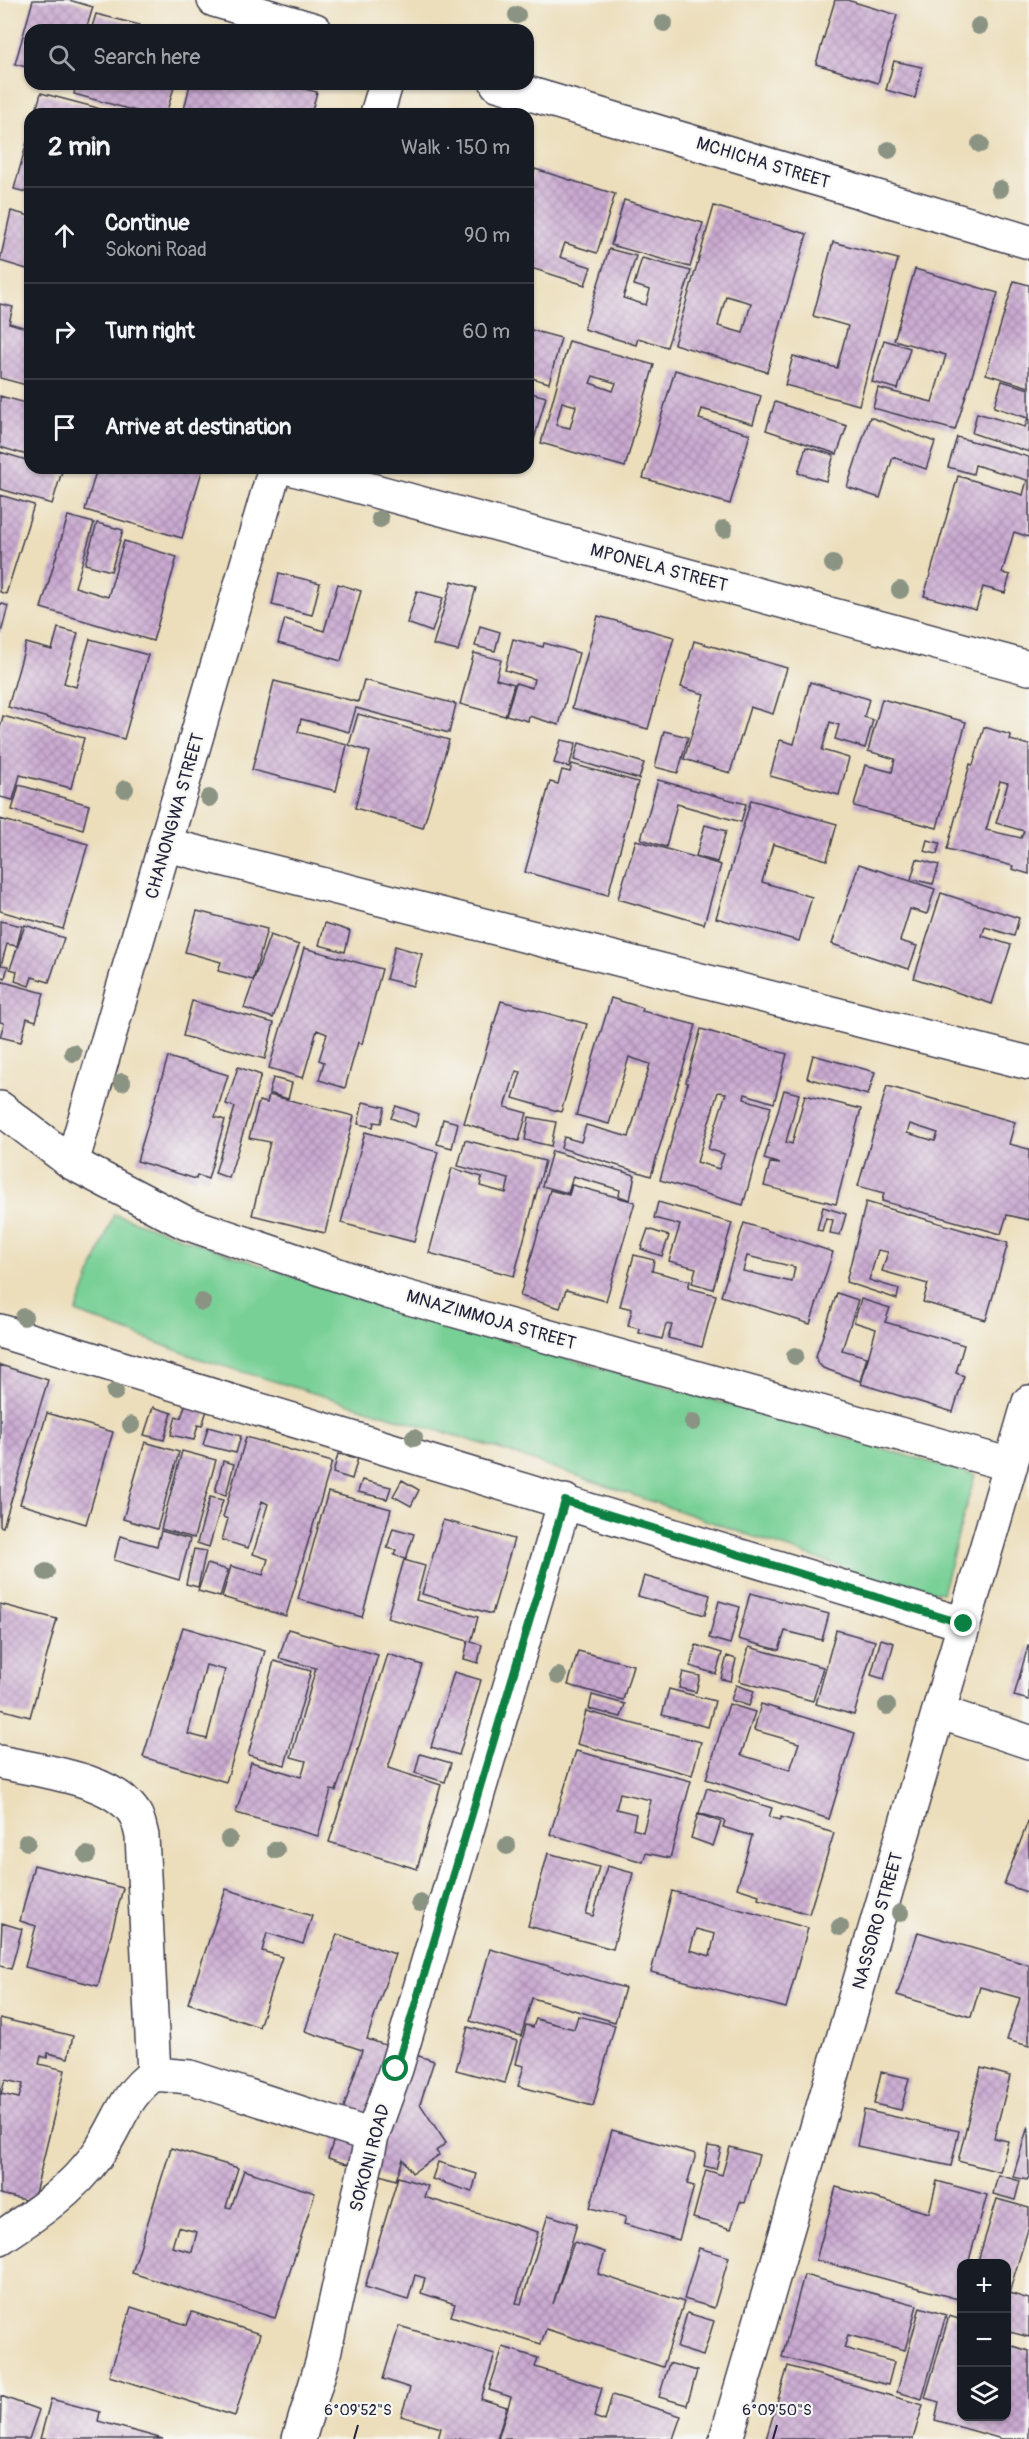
<!DOCTYPE html>
<html lang="en">
<head>
<meta charset="utf-8">
<style>
  :root { --surface:#171b24; --page:#20242c; --text:#f1f3f6; --muted:#9ea1a6; --line:#363941 }
  body { margin:0; font-family:Pangolin,sans-serif; background:var(--page); color:var(--text) }
  .controls { position:absolute; right:18px; bottom:18px; display:grid; overflow:hidden; border-radius:12px; box-shadow:0 2px 4px #0004 }
  .controls button { width:54px; height:54px; display:grid; place-items:center; padding:0; border:0; border-bottom:2px solid var(--line); background:var(--surface); color:var(--text); font:30px sans-serif }
  .stop { position:absolute; width:18px; height:18px; margin:-14px; border:4px solid #0b8043; border-radius:50%; background:#fff }
  .stop.end { background:#0b8043; border-color:#fff; box-shadow:0 2px 6px #0008 }
  .list { margin:0; padding:0; list-style:none }
  h2 { display:flex; justify-content:space-between; align-items:center; height:78px; margin:0; padding:0 24px; font-size:26px }
  h2 small { font-size:20px; font-weight:400; color:var(--muted) }
  .list li { display:grid; grid-template-columns:39px 1fr auto; gap:18px; align-items:center; box-sizing:border-box; height:96px; padding:0 24px; border-top:2px solid var(--line) }
  .list b { display:block; font-size:22px; white-space:nowrap }
  .list p { margin:0; font-size:20px; white-space:nowrap; color:var(--muted) }
  .list em { font-size:20px; font-style:normal; color:var(--muted) }
  .icon { flex:none; width:33px; height:33px; fill:none; stroke:currentColor; stroke-width:2; stroke-linecap:round; stroke-linejoin:round }
  .map { position:relative; flex:none; width:1029px; height:2439px; overflow:hidden }
  .search { position:absolute; background:var(--surface); box-shadow:0 2px 4px #0004; left:24px; top:24px; width:510px; height:66px; display:flex; align-items:center; gap:15px; box-sizing:border-box; padding:0 21px; border-radius:18px; color:var(--muted); font-size:22px }
  .panel { position:absolute; background:var(--surface); box-shadow:0 2px 4px #0004; left:24px; top:108px; width:510px; height:366px; border-radius:18px }
  .map>svg:first-child { display:block }
</style>
</head>
<body>
<div class="map">
<svg width="1029" height="2439" viewBox="0 0 1029 2439">
  <defs>
    <pattern id="building-cross-hatch" width="8" height="8" patternUnits="userSpaceOnUse" patternTransform="scale(1.5)"><rect width="8" height="8" fill="#caaad1"/><path d="M0 0l8 8M0 8l8-8" fill="none" stroke="#a48aab"/></pattern>
  </defs>
  <rect width="100%" height="100%" fill="#f6f6f2"/>
  <filter id="ink" filterUnits="userSpaceOnUse"><feTurbulence type="fractalNoise" baseFrequency=".0167" numOctaves="2"/><feDisplacementMap in="SourceGraphic" scale="12" xChannelSelector="R" yChannelSelector="G"/><feConvolveMatrix kernelMatrix="1 2 1 2 8 2 1 2 1" color-interpolation-filters="sRGB"/></filter>
  <filter id="wash" filterUnits="userSpaceOnUse"><feTurbulence type="fractalNoise" baseFrequency=".008" numOctaves="4" result="noise"/><feDisplacementMap in="SourceGraphic" scale="24" xChannelSelector="R" yChannelSelector="G"/><feGaussianBlur stdDeviation="1.35" result="paint"/><feColorMatrix in="noise" values="0 0 0 0 0 0 0 0 0 0 0 0 0 0 0 0 0 1.4 0 .05"/><feComposite in="paint" operator="in"/></filter>
  <g filter="url(#wash)">
    <rect width="100%" height="100%" fill="#ecdebb"/>
    <path fill="#78d096" stroke="#4d7968" stroke-width="1.5" d="M114,1214L353,1297L975,1475L942,1593L894,1585L502,1450L197,1358L76,1312Z"/>
    <g id="blocks">
      <path fill="url(#building-cross-hatch)" fill-rule="evenodd" d="M33,0H69L93,7L86,30H30V68L15,64Z
        M835,0H847L897,15L878,83L816,64Z
        M96,14L140,25L139,30H91Z
        M894,61L922,67L915,98L886,90Z
        M76,84H175L166,114H147L74,94Z
        M190,84H284L317,92L311,114H183Z
        M41,93L94,107L114,114H35Z
        M29,135H30V193L14,189Z
        M535,169L615,194L597,253L565,243L560,257L591,267L585,285L528,267V190Z
        M624,200L703,223L690,267L611,245Z
        M714,206L807,234L767,372L674,344ZM726,296L751,303L743,333L718,326Z
        M11,211L30,216V270L0,261Z
        M833,242L898,259L859,405L785,385L793,356L837,368L848,326L813,316Z
        M609,249L636,256L623,298L646,305L650,290L634,285L642,258L691,271L667,347L638,338L636,345L584,329Z
        M915,269L998,293L955,430L873,408L878,388L932,402L946,355L894,340Z
        M1014,281L1029,285V387L986,374Z
        M0,304L13,307L9,323L30,329V386L0,378Z
        M531,330L561,338L549,383L528,377V331Z
        M884,340L910,348L898,389L872,382Z
        M569,341L654,365L625,467L541,443ZM593,376L616,383L613,391L590,383ZM562,402L576,406L570,428L556,425Z
        M675,370L761,396L753,424L702,409L699,419L750,434L730,504L643,478Z
        M1002,381L1029,389V452L972,433L977,413L1025,427L1028,418L994,407Z
        M528,392L546,397L531,450L528,449Z
        M0,396L30,404V456L0,447Z
        M775,402L847,426L837,454L766,430Z
        M870,417L935,442L926,469L893,457L880,498L847,487Z
        M957,437L1029,457V537L1014,532L1002,573L1010,575L1005,593L983,587L976,610L924,596L958,476L1023,495L1027,480L975,465L973,474L948,467Z
        M806,447L834,455L826,481L798,473Z
        M0,452L30,461V468H63L52,504L0,489Z
        M97,468H203L182,538L85,510Z
        M0,495L34,505L6,594L0,592Z
        M68,516L94,523L75,587L108,597L124,541L177,557L153,641L41,608Z
        M97,523L123,530L111,571L85,564Z
        M279,573L320,583L312,615L272,605Z
        M452,581L476,588L458,651L433,645Z
        M338,584L361,591L341,661L278,643L285,619L324,631Z
        M417,591L443,598L432,632L407,623Z
        M0,603L8,606L1,633L0,632Z
        M598,616L674,637L648,729L572,708Z
        M480,626L500,632L495,651L475,646Z
        M58,628L78,633L64,683L76,687L90,639L148,655L124,739L8,707L26,643L52,650Z
        M513,639L543,647L544,643L579,653L559,725L529,716L528,721L506,715L516,683L532,688L534,679L505,670Z
        M694,641L787,668L773,714L750,707L730,773L684,759L704,694L681,687Z
        M474,653L501,660L496,679L514,684L505,716L460,704Z
        M364,680L456,704L449,733L356,708L349,732L301,719L298,732L347,745L336,791L252,770L274,681L358,702Z
        M810,682L869,699L864,717L873,720L865,748L835,739L839,725L830,722L822,750L849,758L839,795L770,776L780,740L794,744Z
        M882,699L966,722L937,828L854,806L865,765L892,772L895,759L868,751Z
        M358,714L449,740L423,828L355,808L370,752L349,745Z
        M3,716L84,738L71,788L20,775L13,800L0,797V728Z
        M984,727L1011,735L1010,740L1029,745V874L1012,869L1013,866L947,849L970,764L973,765ZM1000,781L1008,783L996,823L1024,831L1021,838L986,830Z
        M664,731L688,737L678,773L655,767Z
        M561,740L576,743L569,767L554,763Z
        M579,743L644,763L639,779L574,760Z
        M572,764L638,782L608,895L525,872L550,782L558,784L562,770L570,772Z
        M658,780L746,804L741,822L677,804L666,847L641,839Z
        M19,785L89,805L83,829L12,810Z
        M751,800L837,824L827,860L773,844L762,882L812,897L799,941L716,918Z
        M0,819L88,844L63,929L0,911Z
        M705,825L726,831L717,862L696,856Z
        M636,840L721,865L704,924L618,899Z
        M927,840L940,843L937,854L924,851Z
        M917,859L939,865L933,884L911,879Z
        M859,864L935,889L927,914L910,909L900,941L917,946L909,969L832,944Z
        M941,893L1019,918L1014,936L985,927L982,936L1011,945L992,1004L914,978Z
        M197,911L267,929L253,980L218,971L221,962L185,952Z
        M0,921L22,926L17,946L7,944L1,965L8,966L5,978L0,976Z
        M325,923L350,931L345,952L319,945Z
        M25,925L64,938L49,982L32,977L29,986L15,981L17,971L10,969Z
        M270,935L299,945L273,1018L244,1008Z
        M395,946L422,954L413,986L386,979Z
        M304,948L382,969L362,1044L358,1042L345,1088L319,1080L324,1062L319,1060L327,1034L317,1030L303,1078L269,1068Z
        M0,981L44,993L36,1021L27,1018L21,1042L0,1037L4,1023L0,1022Z
        M611,998L643,1008L642,1011L696,1025L651,1176L561,1148L564,1137L581,1142L586,1125L629,1137L650,1064L629,1057L609,1124L576,1115Z
        M192,1001L274,1023L265,1059L183,1036Z
        M501,1001L587,1024L561,1112L513,1098L521,1072L516,1071L505,1107L527,1113L519,1141L464,1123Z
        M701,1029L787,1054L774,1103L745,1094L744,1099L771,1107L743,1205L660,1180L688,1083L686,1082ZM718,1092L726,1093L708,1149L724,1154L719,1169L697,1162Z
        M813,1055L875,1072L868,1095L807,1078Z
        M168,1057L228,1075L215,1117L225,1120L208,1179L197,1175L196,1179L137,1161Z
        M238,1067L261,1075L229,1178L215,1173L235,1107L226,1104Z
        M273,1078L292,1083L288,1099L269,1093Z
        M887,1086L1015,1122L1009,1144L1029,1149V1220L1007,1215L1001,1234L882,1201L884,1193L858,1186ZM910,1124L938,1133L935,1141L907,1133Z
        M784,1090L799,1094L786,1142L792,1144L805,1095L861,1109L836,1204L764,1186L770,1163L780,1164L764,1159Z
        M269,1095L354,1116L325,1233L252,1215L270,1142L249,1138L259,1101L267,1103Z
        M363,1102L385,1107L381,1123L374,1122L373,1127L358,1124Z
        M396,1106L419,1114L415,1127L391,1118Z
        M529,1117L556,1122L551,1146L525,1140Z
        M443,1119L458,1123L452,1148L437,1144Z
        M365,1132L438,1152L414,1242L341,1223Z
        M465,1140L545,1161L514,1276L429,1253L452,1168L482,1177L480,1186L506,1193L509,1179L458,1166Z
        M552,1151L635,1175L630,1200L619,1196L620,1190L573,1176L568,1193L542,1186Z
        M572,1185L635,1202L606,1301L566,1290L560,1308L520,1296L550,1190L569,1195Z
        M658,1202L732,1223L713,1289L692,1283L696,1268L669,1261L680,1225L654,1218Z
        M866,1202L1008,1243L986,1320L923,1302L928,1284L882,1271L888,1252L878,1250L869,1280L899,1289L897,1299L846,1282Z
        M823,1207L846,1214L840,1235L830,1233L833,1220L826,1218L822,1231L817,1230Z
        M744,1223L833,1252L810,1324L721,1296ZM747,1256L795,1267L792,1282L743,1271Z
        M648,1229L669,1236L662,1256L641,1249Z
        M634,1255L654,1260L652,1271L690,1281L688,1288L716,1295L702,1347L668,1338L672,1325L666,1324L662,1339L639,1333L640,1329L628,1326L632,1309L620,1306Z
        M837,1293L858,1300L842,1350L867,1357L860,1381L823,1368L817,1362L816,1356Z
        M861,1299L890,1308L885,1322L964,1345L956,1373L964,1376L953,1412L861,1384L876,1329L854,1322Z
        M0,1365L48,1380L3,1527L0,1526Z
        M186,1402L208,1407L202,1426L198,1425L194,1440L171,1435L176,1416L181,1418Z
        M153,1407L172,1413L164,1440L144,1435Z
        M47,1413L113,1432L86,1524L20,1504Z
        M208,1427L241,1436L236,1453L203,1445Z
        M246,1437L332,1462L286,1616L222,1597L231,1566L263,1575L268,1559L253,1554L268,1504L262,1501L248,1548L222,1540L228,1519L223,1517Z
        M145,1442L179,1452L157,1529L123,1519Z
        M182,1451L216,1460L194,1538L161,1529Z
        M338,1454L358,1458L352,1479L333,1473Z
        M223,1461L234,1464L226,1495L215,1492Z
        M362,1480L391,1487L387,1499L358,1492Z
        M402,1480L419,1490L411,1506L393,1496Z
        M328,1492L391,1509L362,1617L298,1599Z
        M210,1497L223,1500L209,1547L197,1543Z
        M443,1520L514,1539L492,1614L422,1594Z
        M393,1528L414,1534L406,1559L394,1555L396,1550L387,1548Z
        M161,1531L190,1539L179,1580L114,1560L120,1536L157,1546Z
        M194,1549L206,1551L198,1587L186,1584Z
        M404,1560L425,1566L416,1600L478,1617L471,1642L482,1645L478,1663L464,1659L468,1641L387,1618Z
        M207,1564L228,1570L220,1597L198,1591Z
        M644,1576L710,1595L705,1615L638,1596Z
        M750,1593L829,1614L822,1640L785,1631L779,1650L738,1639Z
        M719,1601L740,1607L730,1644L709,1638Z
        M0,1604L57,1619L30,1717L0,1709Z
        M183,1627L265,1651L226,1782L143,1757ZM206,1665L225,1670L207,1739L188,1734Z
        M288,1629L378,1655L343,1771L336,1791L331,1790L318,1836L236,1813L251,1762L301,1777L306,1761L291,1757L316,1668L279,1658Z
        M836,1630L875,1641L854,1715L816,1704Z
        M881,1639L894,1643L884,1679L871,1675Z
        M696,1645L722,1653L716,1674L690,1666Z
        M1028,1646H1029V1700L1014,1696Z
        M749,1647L823,1667L813,1701L739,1681Z
        M578,1651L633,1665L623,1700L568,1685Z
        M388,1654L422,1665L388,1768L441,1785L417,1869L329,1842Z
        M727,1656L736,1659L731,1681L721,1679Z
        M274,1661L311,1671L285,1765L248,1755Z
        M454,1672L481,1680L459,1755L431,1747Z
        M683,1672L700,1676L696,1692L679,1688Z
        M736,1685L754,1691L749,1706L731,1700Z
        M669,1689L715,1701L708,1727L662,1715Z
        M592,1695L625,1704L621,1717L589,1709Z
        M729,1704L755,1712L741,1755L790,1770L799,1743L754,1730L761,1704L855,1733L829,1819L706,1779Z
        M586,1711L701,1742L692,1775L577,1744Z
        M576,1751L691,1781L670,1858L646,1853L643,1862L550,1834ZM620,1793L651,1800L643,1832L633,1829L636,1814L616,1809Z
        M420,1754L451,1763L445,1782L415,1773Z
        M707,1788L772,1808L769,1817L781,1820V1817L834,1833L809,1914L758,1899L759,1895L737,1888L752,1836L723,1827L725,1821L699,1813Z
        M698,1814L721,1822L713,1846L691,1838Z
        M1029,1819V1893L1004,1884Z
        M548,1853L599,1867L586,1914L593,1916L607,1866L633,1873L613,1949L528,1926Z
        M34,1865L123,1888L98,1986L25,1967L36,1926L20,1921Z
        M226,1889L312,1916L303,1944L267,1933L262,1951L282,1957L259,2027L188,2003Z
        M672,1891L808,1928L786,2008L651,1972ZM696,1929L715,1934L710,1956L690,1950Z
        M2,1923L22,1929L11,1969L0,1966Z
        M918,1932L1029,1965V2046L1007,2040L1020,1998L980,1987L971,2017L897,1995Z
        M337,1934L395,1954L367,2039L434,2061L420,2104L446,2143L436,2151L439,2155L412,2173L403,2159L396,2180L328,2158L362,2050L305,2031Z
        M490,1949L625,1988L615,2022L532,1998L521,2036L470,2021Z
        M578,2016L615,2025L593,2106L518,2086L524,2066L516,2064L526,2025L533,2027L536,2019L574,2029Z
        M0,2018L73,2036L68,2058L48,2053L47,2058L41,2056L39,2064L65,2070L33,2202L0,2194ZM5,2080L23,2084L19,2098L1,2094Z
        M468,2027L517,2041L505,2083L456,2070Z
        M981,2068L1010,2076L994,2138L1008,2141L1000,2172L958,2161Z
        M881,2072L909,2078L901,2110L874,2104Z
        M864,2110L959,2131L951,2166L857,2146Z
        M1028,2126L1029,2177L1027,2180L1013,2177Z
        M612,2130L696,2154L687,2184L694,2186L679,2240L624,2224L626,2217L590,2208Z
        M708,2146L721,2148L716,2169L704,2166Z
        M730,2147L759,2155L745,2203L740,2202L731,2229L693,2218L706,2170L722,2175Z
        M171,2148L238,2168L226,2207L231,2208L244,2170L315,2193L275,2318L132,2273ZM178,2227L197,2232L192,2252L172,2247Z
        M438,2162L477,2174L472,2192L432,2179Z
        M998,2175L1020,2181L1015,2200L993,2194Z
        M398,2177L428,2186L424,2197L538,2232L516,2303L521,2304L548,2215L577,2224L553,2304L574,2242L605,2252L598,2274L684,2302L663,2367L546,2329L541,2344L451,2316L455,2304L421,2293L425,2278L415,2275L408,2300L365,2287Z
        M937,2181L987,2195L968,2264H962V2286L958,2299L816,2260L836,2187L929,2213Z
        M997,2199L1029,2208V2226L1009,2293L1029,2299V2337L1006,2331V2264H977Z
        M699,2248L729,2257L714,2308L684,2299Z
        M804,2275L917,2305L905,2350L848,2335L844,2348L894,2362L888,2385L782,2357Z
        M131,2307L187,2325L192,2312L260,2334L235,2416L109,2376Z
        M920,2307L946,2315L922,2399L897,2392Z
        M687,2313L714,2321L703,2356L677,2348Z
        M949,2316L962,2320V2416H1006V2344L1029,2351V2439H1002L935,2420L939,2402L925,2398Z
        M399,2326L495,2354L481,2399L507,2407L497,2439H438L441,2428L401,2416L410,2388L383,2379Z
        M503,2347L538,2358L535,2367L602,2388L594,2417L605,2421L612,2395L681,2416L673,2439H498L511,2397L489,2390Z
        M669,2363L697,2371L687,2405L659,2397Z
        M788,2366L923,2405L913,2439H766Z
        M1,2396L39,2410L29,2439H0Z
        M51,2399L100,2412L98,2421L163,2439H40Z"/>
    </g>
  </g>
  <g filter="url(#ink)">
    <use href="#blocks" fill-opacity="0" stroke="#403e4e" stroke-width="1.5"/>
    <g fill="none" stroke-linecap="round" stroke-linejoin="round">
      <g stroke="#403e4e" stroke-width="36">
        <path id="minor" d="M214,0L315,30
          M497,84L1029,242
          M377,114L386,84
          M290,468L1029,668
          M167,845L1029,1063
          M0,1108L72,1163L186,1223L388,1292L1011,1465
          M72,1163L275,468
          M0,1331L964,1624
          M939,1712L1029,1742
          M0,1762C39,1771 113,1778 135,1814C139,1820 140,1829 142,1836L154,2074
          M0,2238C36,2214 71,2191 97,2155C119,2125 122,2097 154,2074L190,2077L372,2136
          M299,2439L322,2363L372,2136L396,2069L565,1501
          M726,2439L1029,1402"/>
      </g>
      <use href="#minor" stroke="#fff" stroke-width="33"/>
    </g>
    <g fill="#8b9383">
      <circle cx="517" cy="15" r="9"/>
      <circle cx="664" cy="23" r="9"/>
      <circle cx="979" cy="26" r="9"/>
      <circle cx="980" cy="144" r="9"/>
      <circle cx="889" cy="150" r="9"/>
      <circle cx="1000" cy="189" r="9"/>
      <circle cx="380" cy="519" r="9"/>
      <circle cx="724" cy="529" r="9"/>
      <circle cx="833" cy="564" r="9"/>
      <circle cx="900" cy="590" r="9"/>
      <circle cx="125" cy="789" r="9"/>
      <circle cx="209" cy="798" r="9"/>
      <circle cx="73" cy="1053" r="9"/>
      <circle cx="122" cy="1082" r="9"/>
      <circle cx="202" cy="1302" r="9"/>
      <circle cx="24" cy="1317" r="9"/>
      <circle cx="795" cy="1356" r="9"/>
      <circle cx="115" cy="1392" r="9"/>
      <circle cx="693" cy="1422" r="9"/>
      <circle cx="131" cy="1425" r="9"/>
      <circle cx="414" cy="1438" r="9"/>
      <circle cx="46" cy="1572" r="9"/>
      <circle cx="558" cy="1676" r="9"/>
      <circle cx="887" cy="1706" r="9"/>
      <circle cx="229" cy="1839" r="9"/>
      <circle cx="27" cy="1842" r="9"/>
      <circle cx="507" cy="1846" r="9"/>
      <circle cx="276" cy="1850" r="9"/>
      <circle cx="87" cy="1855" r="9"/>
      <circle cx="420" cy="1903" r="9"/>
      <circle cx="900" cy="1913" r="9"/>
      <circle cx="840" cy="1927" r="9"/>
    </g>
  </g>
  <g fill="none" stroke-linecap="round" stroke-linejoin="round" filter="url(#ink)">
    <path stroke="#0b8043" stroke-width="8" d="M396,2069L565,1501L964,1624"/>
  </g>
  <path fill="none" stroke="#22223b" stroke-width="2" d="M354,2439L358,2425M773,2439L777,2425"/>
  <g text-anchor="middle" dominant-baseline="central" stroke-width="4.5" stroke-linejoin="round" paint-order="stroke">
    <g font-size="18" fill="#22223b" stroke="#f6f6f2">
      <text transform="translate(763 163) rotate(17)">MCHICHA STREET</text>
      <text transform="translate(659 568) rotate(15)">MPONELA STREET</text>
      <text transform="translate(175 816) rotate(-74)">CHANONGWA STREET</text>
      <text transform="translate(491 1320) rotate(16)">MNAZIMMOJA STREET</text>
      <text transform="translate(878 1921) rotate(-74)">NASSORO STREET</text>
      <text transform="translate(370 2158) rotate(-75)">SOKONI ROAD</text>
    </g>
  </g>
  <g font-size="15" text-anchor="middle" fill="#22223b" stroke="#f6f6f2" stroke-width="4.5" stroke-linejoin="round" paint-order="stroke">
    <text x="358" y="2415">6°09'52"S</text>
    <text x="777" y="2415">6°09'50"S</text>
  </g>
</svg>
<div class="controls">
<button>+</button>
<button>−</button>
<button><svg class="icon" aria-label="layers" viewBox="0 0 24 24"><path d="M12 4l9 5-9 5-9-5zM3 14l9 5 9-5"/></svg></button>
</div>
<div class="stop" style="left:396px;top:2069px"></div>
<div class="stop end" style="left:964px;top:1624px"></div>
<div class="search"><svg class="icon" aria-label="search" viewBox="0 0 24 24"><circle cx="10" cy="10" r="6"/><path d="M15 15l6 6"/></svg>Search here</div>
<section class="panel">
<h2>2 min<small>Walk · 150 m</small></h2>
<ul class="list">
<li><svg class="icon" aria-label="ahead" viewBox="0 0 24 24"><path d="M12 20V5M6 11l6-6 6 6"/></svg><div><b>Continue</b><p>Sokoni Road</p></div><em>90 m</em></li>
<li><svg class="icon" aria-label="right" viewBox="0 0 24 24"><path d="M7 20v-9h11M14 6l5 5-5 5"/></svg><div><b>Turn right</b></div><em>60 m</em></li>
<li><svg class="icon" aria-label="arrive" viewBox="0 0 24 24"><path d="M6 21V4h12l-3 4 3 4H6"/></svg><div><b>Arrive at destination</b></div></li>
</ul>
</section>
</div>
</body>
</html>
